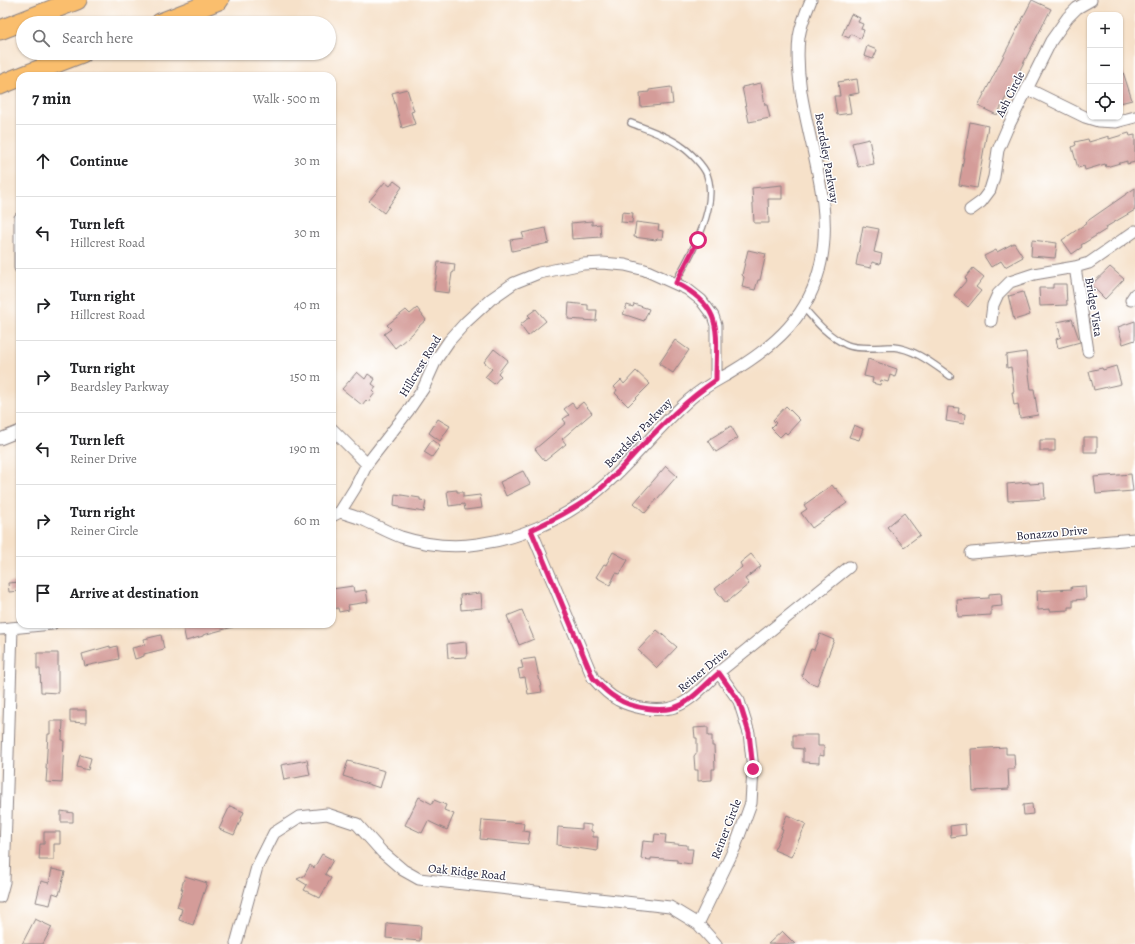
<!DOCTYPE html>
<html lang="en">
<head>
<meta charset="utf-8">
<style>
  :root { --surface:#fff; --page:#f2f2f2; --text:#202124; --muted:#757577; --line:#e0e0e0 }
  body { margin:0; font-family:Alegreya,serif; background:var(--page); color:var(--text) }
  .controls { position:absolute; right:12px; top:12px; display:grid; overflow:hidden; border-radius:8px; box-shadow:0 1px 3px #0004 }
  .controls button { width:36px; height:36px; display:grid; place-items:center; padding:0; border:0; border-bottom:1px solid var(--line); background:var(--surface); color:var(--text); font:20px sans-serif }
  .stop { position:absolute; width:12px; height:12px; margin:-9px; border:3px solid #db2777; border-radius:50%; background:#fff }
  .stop.end { background:#db2777; border-color:#fff; box-shadow:0 1px 4px #0008 }
  .list { margin:0; padding:0; list-style:none }
  h2 { display:flex; justify-content:space-between; align-items:center; height:52px; margin:0; padding:0 16px; font-size:17px }
  h2 small { font-size:13px; font-weight:400; color:var(--muted) }
  .list li { display:grid; grid-template-columns:26px 1fr auto; gap:12px; align-items:center; box-sizing:border-box; height:72px; padding:0 16px; border-top:1px solid var(--line) }
  .list b { display:block; font-size:15px; white-space:nowrap }
  .list p { margin:0; font-size:13px; white-space:nowrap; color:var(--muted) }
  .list em { font-size:13px; font-style:normal; color:var(--muted) }
  .icon { flex:none; width:22px; height:22px; fill:none; stroke:currentColor; stroke-width:2; stroke-linecap:round; stroke-linejoin:round }
  .map { position:relative; flex:none; width:1135px; height:944px; overflow:hidden }
  .search { position:absolute; background:var(--surface); box-shadow:0 1px 3px #0004; left:16px; top:16px; width:320px; height:44px; display:flex; align-items:center; gap:10px; box-sizing:border-box; padding:0 14px; border-radius:22px; color:var(--muted); font-size:15px }
  .panel { position:absolute; background:var(--surface); box-shadow:0 1px 3px #0004; left:16px; top:72px; width:320px; height:556px; border-radius:12px }
  .map>svg:first-child { display:block }
</style>
</head>
<body>
<div class="map">
<svg width="1135" height="944" viewBox="0 0 1135 944">
  <rect width="100%" height="100%" fill="#fff"/>
  <filter id="ink" filterUnits="userSpaceOnUse"><feTurbulence type="fractalNoise" baseFrequency=".025" numOctaves="2"/><feDisplacementMap in="SourceGraphic" scale="8" xChannelSelector="R" yChannelSelector="G"/><feConvolveMatrix kernelMatrix="1 2 1 2 8 2 1 2 1" color-interpolation-filters="sRGB"/></filter>
  <filter id="wash" filterUnits="userSpaceOnUse"><feTurbulence type="fractalNoise" baseFrequency=".012" numOctaves="4" result="noise"/><feDisplacementMap in="SourceGraphic" scale="16" xChannelSelector="R" yChannelSelector="G"/><feGaussianBlur stdDeviation="0.9" result="paint"/><feColorMatrix in="noise" values="0 0 0 0 0 0 0 0 0 0 0 0 0 0 0 0 0 1.4 0 .05"/><feComposite in="paint" operator="in"/></filter>
  <g filter="url(#wash)">
    <rect width="100%" height="100%" fill="#f6e1c9"/>
    <g id="blocks">
      <path fill="#d49c99" d="M1032,0L1051,9L997,115L978,106Z
        M851,14L860,18L858,22L863,24L861,29L864,30L861,39L851,34L849,38L842,35Z
        M867,46L877,50L873,59L864,56Z
        M1120,69H1122L1132,100L1120,103Z
        M857,79L859,93L848,95L851,113L837,115L834,96H840L838,82Z
        M761,83L765,105H767L770,118L749,122L742,87Z
        M671,87L673,104L641,107L640,93L649,92V90Z
        M407,89L414,111L411,112L415,124L402,128L392,93Z
        M970,122L988,126L977,188L959,185Z
        M1129,133L1130,136L1135,135V162L1127,164V161L1106,167L1105,164L1085,170L1084,166L1078,168L1072,147L1076,145L1075,142L1088,139L1089,142L1109,136V139Z
        M869,139L874,164L858,167L852,143Z
        M394,181L402,187L384,213L369,201L385,182L390,186Z
        M782,185V199H768L769,223H754L752,188Z
        M1135,188V210L1106,227L1107,229L1081,245L1082,247L1072,254L1062,240L1087,223L1086,222Z
        M622,212L633,213L632,223L621,222Z
        M592,221V225L600,224L601,237L572,239L571,223Z
        M636,222L659,225L658,230L663,231L662,239H657L656,240L634,237Z
        M863,226L879,229L874,252L882,254L880,264L872,262L871,268L856,265Z
        M546,228L549,243L512,251L510,240L524,238L522,233Z
        M1032,240L1057,243L1055,258L1031,256Z
        M1014,243L1023,257L1005,267L1001,261L991,267L984,256L996,250L997,252Z
        M748,250L766,254L760,280H758L755,290L742,287L744,277L742,275Z
        M438,262L455,264L454,272L452,273L449,293L434,291Z
        M1110,267L1124,279L1105,299L1091,285Z
        M973,268L984,277L976,287L981,291L968,307L954,295L967,280L965,278Z
        M1053,284H1066L1067,305L1040,306L1039,288H1053Z
        M1023,292L1030,315L1014,320L1008,295L1009,296Z
        M569,303L588,305V310H597L596,321L568,319Z
        M634,304L649,309L644,321L623,314L627,305L633,307Z
        M417,308L426,320L418,327L412,334L395,348L384,334L391,329L387,325L406,310L410,314Z
        M536,309L546,321L528,336L520,325L530,317L528,315Z
        M1072,319L1080,342L1058,348L1056,339L1061,337L1057,322Z
        M1135,321V340L1123,344L1118,327Z
        M675,340L689,350L673,373L659,364Z
        M494,349L508,360L498,373L501,376L494,384L485,377L492,369L484,362Z
        M1026,352L1031,389H1034L1038,415L1020,418L1018,404L1014,405L1012,392H1014L1011,367L1007,368L1006,355Z
        M868,359L897,369L895,377L890,375L888,382L881,380L880,385L872,383L873,378L864,376Z
        M1116,366L1121,384L1094,390L1089,371L1102,368L1103,370Z
        M636,371L650,384L628,406L615,393L617,390L614,387L621,380L624,384Z
        M357,372L365,379L368,374L375,379L372,384L376,387L373,391L375,393L368,402L366,400L362,405L342,389Z
        M583,402L592,413L562,439L566,444L545,461L535,449L566,423L563,419L569,415L564,409L572,403L576,408Z
        M786,406L800,420L787,434L785,432L780,437L771,428L776,423L773,420Z
        M948,407L959,408L958,413L965,414L964,424L946,421Z
        M438,419L450,426L440,441L429,433Z
        M854,425L863,429L859,440L849,437Z
        M731,426L738,438L716,452L708,440Z
        M1084,437H1097V452H1084Z
        M432,440L440,446L432,457L424,452Z
        M1040,440H1055V451H1040Z
        M666,466L677,476L645,513L634,503Z
        M523,471L530,484L506,496L500,482Z
        M1131,474L1133,491L1096,494L1094,477Z
        M1029,482L1030,484L1044,483L1045,499L1008,501L1007,484Z
        M832,485L835,489L836,488L847,503L812,528L801,513L807,509L804,505Z
        M457,490V492H463V497L480,495L482,508L465,510L464,504L449,506L447,491Z
        M395,494L420,498V500L426,501L424,512L399,508V506L394,505Z
        M904,513L920,535L904,547L887,527Z
        M613,552L628,560L620,574L616,573L610,585L596,577L604,564L606,565Z
        M751,554L761,566L745,579L749,584L726,603L715,589L742,567L740,563Z
        M20,582V591L9,592L8,583Z
        M353,586L354,592L366,590L368,602L348,605L349,610L339,612L338,608L332,609V589Z
        M1085,586L1086,599L1073,600V607H1068V610L1050,611V609L1038,610L1037,591L1072,589L1071,587Z
        M481,593L482,608L461,610L460,595Z
        M1001,593L1002,606L991,607V615L958,617L957,600L989,598V594Z
        M522,610L534,639L519,645L507,616Z
        M188,624H233V627L203,635V636L186,641L183,627L189,626Z
        M657,630L677,647L657,668L638,650Z
        M820,634L834,640L817,685L808,682L802,676L803,670L811,649L814,650Z
        M161,635L164,649L144,654V656L135,659L132,648L145,645L144,639Z
        M466,642L467,657L448,658L447,644Z
        M110,646V648L117,646L119,659L85,666L82,654Z
        M37,653H58V693L41,692L40,669H37Z
        M535,658L542,692L528,694L525,677L520,678L518,669L523,668L521,660Z
        M70,710H86V723L70,722Z
        M50,721H63L62,740H64L62,783L46,782L47,769H46L48,734H50Z
        M708,727V736H712V746H714L715,769H712V780L698,781V770H695L694,756L697,752V738H695L694,728Z
        M793,735H818V746H824V756L819,755V763L803,762V749L793,748Z
        M1006,747V754H1014L1015,769H1008L1009,789L973,791L971,749Z
        M80,755L91,758L88,770L77,767Z
        M307,760L310,775L284,780L281,765Z
        M348,761L385,771L380,788L343,776Z
        M419,797L432,804L434,800L446,805L444,810L454,814L447,830L428,821L422,833L405,825Z
        M1032,804L1033,814L1024,815L1023,805Z
        M230,806L244,812L234,835L219,829Z
        M61,811L73,813V822H61Z
        M787,815L806,824L791,857L774,850L783,830L781,829Z
        M482,820L524,823L523,831L530,832L528,844L480,839Z
        M582,824L591,825V831L593,832V837H598L597,851L557,845L558,827L582,829Z
        M965,824L966,835L951,837L950,826Z
        M44,832H60V844H54V860H39L40,844H44Z
        M655,834L666,835L665,843L687,845V849H693L691,864L677,862V860L651,858V860L641,859L643,841L654,842Z
        M322,854L333,860L325,874L331,878L320,898L304,890L307,885L297,879L304,876L310,865L314,868Z
        M52,869L65,872L59,895L53,893L50,905L36,902L41,881L49,883Z
        M185,876L207,883L193,925L179,920L182,909L177,907L183,889H181Z
        M35,919L52,927L43,944H22Z
        M387,923L421,926L420,941L386,938Z
        M782,931L795,944H768Z"/>
    </g>
  </g>
  <g filter="url(#ink)">
    <use href="#blocks" fill-opacity="0" stroke="#8c8282" stroke-width="1"/>
    <g fill="none" stroke-linecap="round" stroke-linejoin="round">
      <g stroke="#8c8282" stroke-width="8">
        <path id="service" d="M631,123C646,129 668,136 681,146C689,151 704,166 707,175C719,207 690,256 675,283
          M804,308C817,323 829,337 847,345C858,350 881,347 893,347C915,349 933,364 950,376"/>
      </g>
      <g stroke="#8c8282" stroke-width="13">
        <path id="minor" d="M1028,89L1085,117L1098,121L1116,122L1135,117
          M970,210L981,202L990,190L994,177L998,150L1007,129L1051,41L1068,17L1077,8L1091,0
          M20,218V268
          M1075,267L1088,351
          M1131,300L1135,294
          M991,321L993,305L998,294L1010,282L1034,274L1075,267L1089,263L1135,231
          M332,429L367,464
          M0,439L20,431
          M340,512L355,488L367,464L408,411L423,389L436,360L449,341L466,322L491,299L514,283L539,273L583,264L602,263L625,265L645,270L687,289L701,300L713,316L716,325V380
          M332,516L340,512C347,514 354,516 361,519C374,524 387,532 401,537C426,545 452,548 478,544C525,538 572,515 607,483C636,457 660,425 690,399C702,388 716,381 730,373C775,346 810,316 821,262C837,186 791,113 799,37C801,24 806,12 811,0
          M531,530L593,678C600,686 608,695 618,700C633,708 654,712 671,708C690,704 705,684 719,672C762,637 806,602 849,567
          M971,553L1135,539
          M0,629L52,624
          M0,897L4,882L12,628
          M698,924L735,847L751,803L753,769L749,733L739,701L719,673
          M236,944L257,867L274,833L299,817L327,814L357,824L382,852L403,870L419,879L670,907L698,924L716,944"/>
      </g>
      <g stroke="#8c8282" stroke-width="21">
        <path id="motorway" d="M160,23L219,0
          M0,30L77,0
          M23,76L82,53
          M0,85L20,77"/>
      </g>
      <use href="#service" stroke="#fff" stroke-width="5.5"/>
      <use href="#minor" stroke="#fff" stroke-width="11"/>
      <use href="#motorway" stroke="#fabe6d" stroke-width="19"/>
    </g>
  </g>
  <g fill="none" stroke-linecap="round" stroke-linejoin="round" filter="url(#ink)">
    <path stroke="#db2777" stroke-width="5" d="M698,240L676,283C725,308 716,332 716,380C686,400 662,425 637,451C623,466 609,483 592,496C573,510 552,520 531,530L593,678C600,685 607,693 616,698C631,708 664,714 681,705C692,700 709,681 719,673L739,701L749,733L753,769"/>
  </g>
  <g text-anchor="middle" dominant-baseline="central" stroke-width="3" stroke-linejoin="round" paint-order="stroke">
    <g font-size="12" fill="#22223b" stroke="#fff">
      <text transform="translate(1010 94) rotate(-63)">Ash Circle</text>
      <text transform="translate(827 158) rotate(80)">Beardsley Parkway</text>
      <text transform="translate(1094 307) rotate(81)">Bridge Vista</text>
      <text transform="translate(420 366) rotate(-59)">Hillcrest Road</text>
      <text transform="translate(638 433) rotate(-46)">Beardsley Parkway</text>
      <text transform="translate(1052 533) rotate(-5)">Bonazzo Drive</text>
      <text transform="translate(703 670) rotate(-40)">Reiner Drive</text>
      <text transform="translate(726 829) rotate(-69)">Reiner Circle</text>
      <text transform="translate(467 872) rotate(6)">Oak Ridge Road</text>
    </g>
  </g>
</svg>
<div class="controls">
<button>+</button>
<button>−</button>
<button><svg class="icon" aria-label="locate" viewBox="0 0 24 24"><circle cx="12" cy="12" r="6"/><path d="M12 2v4M12 18v4M2 12h4M18 12h4"/></svg></button>
</div>
<div class="stop" style="left:698px;top:240px"></div>
<div class="stop end" style="left:753px;top:769px"></div>
<div class="search"><svg class="icon" aria-label="search" viewBox="0 0 24 24"><circle cx="10" cy="10" r="6"/><path d="M15 15l6 6"/></svg>Search here</div>
<section class="panel">
<h2>7 min<small>Walk · 500 m</small></h2>
<ul class="list">
<li><svg class="icon" aria-label="ahead" viewBox="0 0 24 24"><path d="M12 20V5M6 11l6-6 6 6"/></svg><div><b>Continue</b></div><em>30 m</em></li>
<li><svg class="icon" aria-label="left" viewBox="0 0 24 24"><path d="M17 20v-9H6M10 6l-5 5 5 5"/></svg><div><b>Turn left</b><p>Hillcrest Road</p></div><em>30 m</em></li>
<li><svg class="icon" aria-label="right" viewBox="0 0 24 24"><path d="M7 20v-9h11M14 6l5 5-5 5"/></svg><div><b>Turn right</b><p>Hillcrest Road</p></div><em>40 m</em></li>
<li><svg class="icon" aria-label="right" viewBox="0 0 24 24"><path d="M7 20v-9h11M14 6l5 5-5 5"/></svg><div><b>Turn right</b><p>Beardsley Parkway</p></div><em>150 m</em></li>
<li><svg class="icon" aria-label="left" viewBox="0 0 24 24"><path d="M17 20v-9H6M10 6l-5 5 5 5"/></svg><div><b>Turn left</b><p>Reiner Drive</p></div><em>190 m</em></li>
<li><svg class="icon" aria-label="right" viewBox="0 0 24 24"><path d="M7 20v-9h11M14 6l5 5-5 5"/></svg><div><b>Turn right</b><p>Reiner Circle</p></div><em>60 m</em></li>
<li><svg class="icon" aria-label="arrive" viewBox="0 0 24 24"><path d="M6 21V4h12l-3 4 3 4H6"/></svg><div><b>Arrive at destination</b></div></li>
</ul>
</section>
</div>
</body>
</html>
